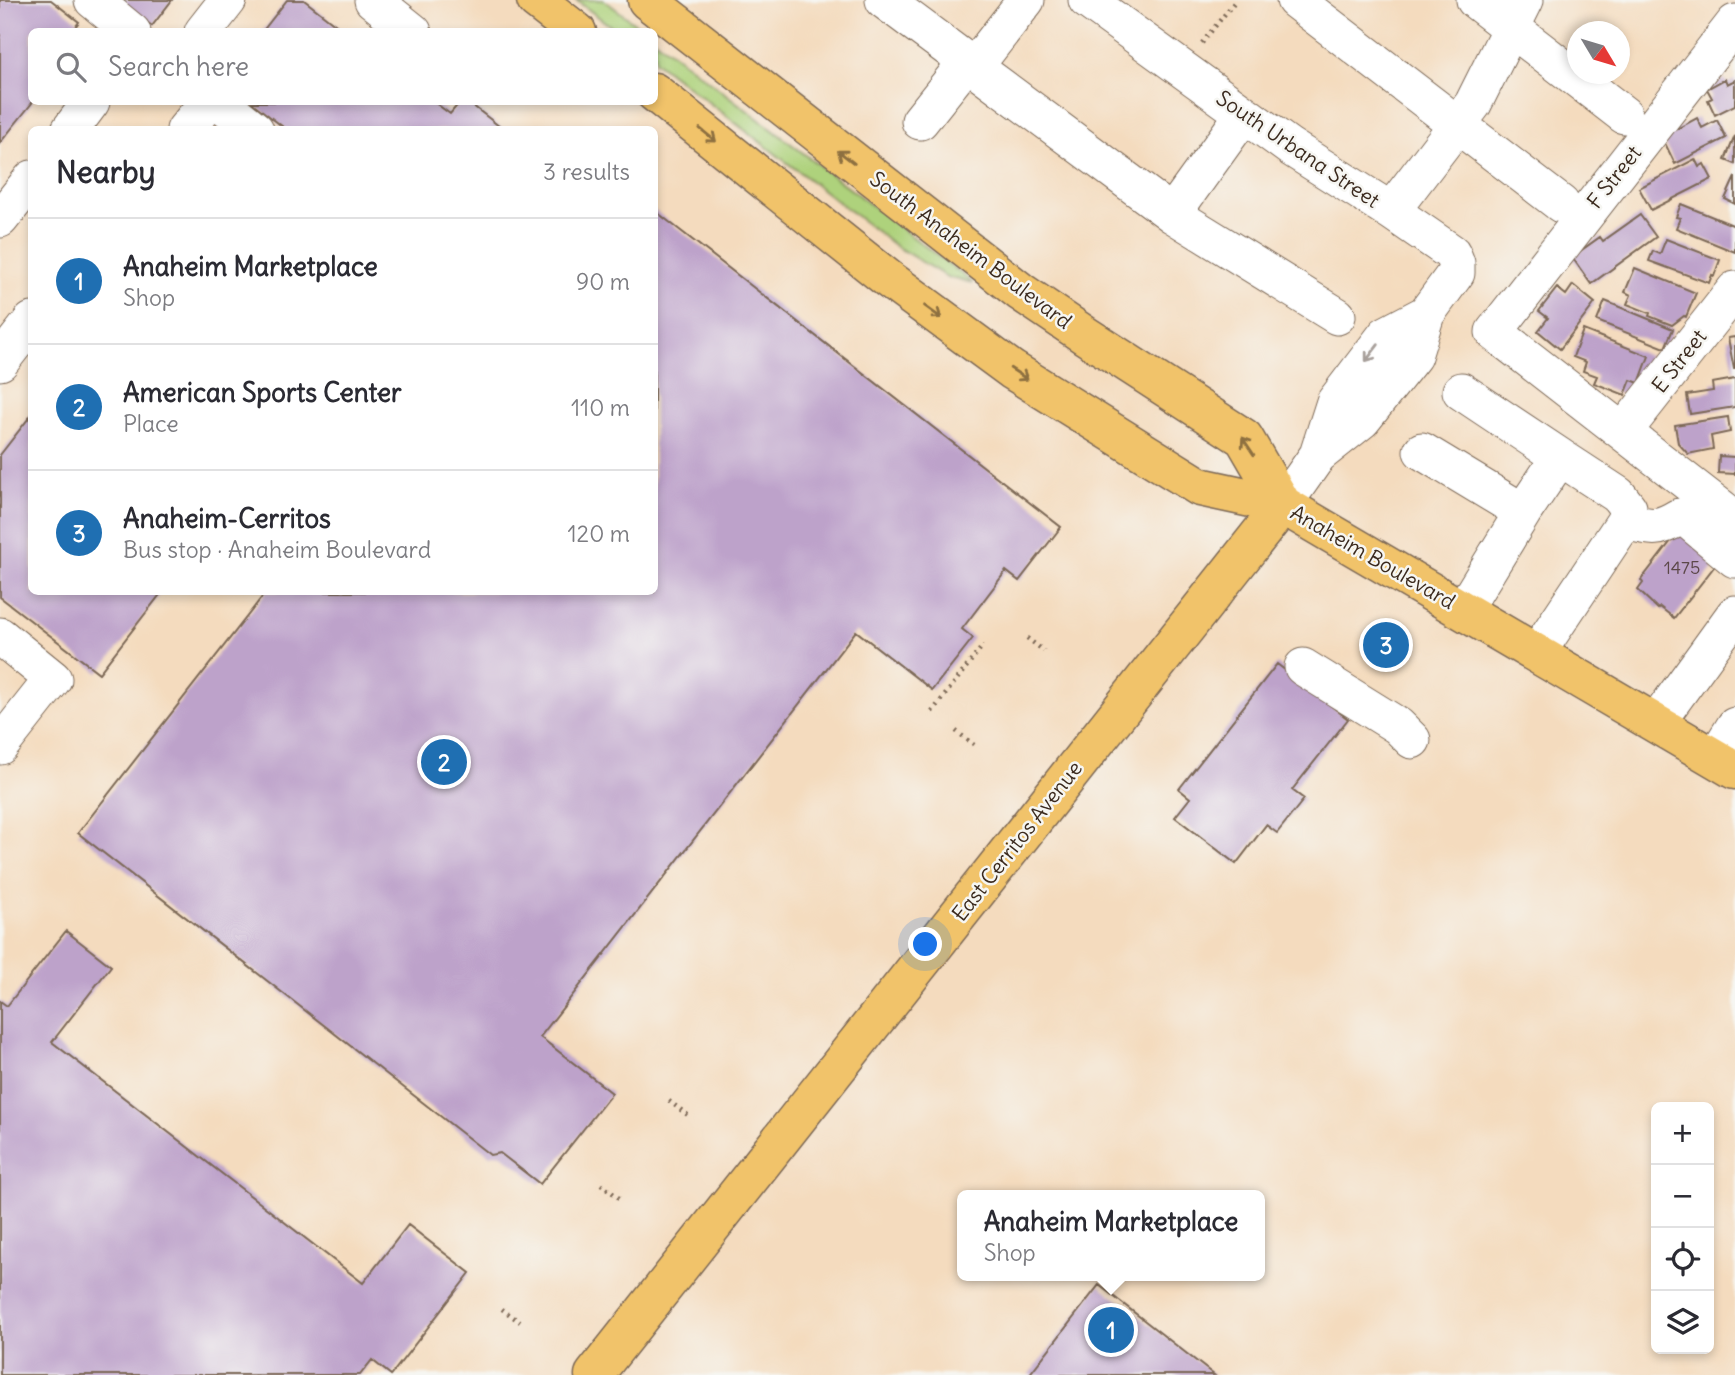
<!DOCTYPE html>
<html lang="en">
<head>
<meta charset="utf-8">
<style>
  :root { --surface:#fff; --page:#f7f7f7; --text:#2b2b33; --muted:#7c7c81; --line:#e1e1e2; --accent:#1f6fb2 }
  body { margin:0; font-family:Delius,sans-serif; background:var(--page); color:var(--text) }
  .controls { position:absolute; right:21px; bottom:21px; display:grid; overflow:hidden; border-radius:10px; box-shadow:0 4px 10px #0003 }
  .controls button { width:63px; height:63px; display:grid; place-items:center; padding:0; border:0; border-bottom:2px solid var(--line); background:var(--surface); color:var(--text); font:35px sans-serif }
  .compass { position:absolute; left:1567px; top:21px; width:63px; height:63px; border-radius:50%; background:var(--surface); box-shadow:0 4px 10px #0003; rotate:128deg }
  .you { position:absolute; left:926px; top:945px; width:24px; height:24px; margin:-18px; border:5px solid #fff; border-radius:50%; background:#1a73e8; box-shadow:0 0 0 10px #1a73e833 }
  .badge { display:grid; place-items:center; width:46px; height:46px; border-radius:50%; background:var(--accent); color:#fff; font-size:23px; font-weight:700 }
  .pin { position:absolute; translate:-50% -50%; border:4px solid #fff; box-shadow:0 2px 7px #0006 }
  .popup { position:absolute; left:957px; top:1190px; width:308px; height:91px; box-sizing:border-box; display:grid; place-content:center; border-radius:10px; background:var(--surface); filter:drop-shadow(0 2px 5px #0005); font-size:23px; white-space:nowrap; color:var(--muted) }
  .popup b { font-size:26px; color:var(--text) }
  .popup::after { content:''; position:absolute; left:50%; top:100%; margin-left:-14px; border:14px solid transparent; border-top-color:var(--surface) }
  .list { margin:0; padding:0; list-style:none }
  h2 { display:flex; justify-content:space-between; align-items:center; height:91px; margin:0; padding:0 28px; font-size:30px }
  h2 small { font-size:23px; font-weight:400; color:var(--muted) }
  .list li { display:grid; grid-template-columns:46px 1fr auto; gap:21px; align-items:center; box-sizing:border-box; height:126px; padding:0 28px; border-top:2px solid var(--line) }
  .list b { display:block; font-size:26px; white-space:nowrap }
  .list p { margin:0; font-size:23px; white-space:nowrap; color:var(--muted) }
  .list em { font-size:23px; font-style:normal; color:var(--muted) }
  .icon { flex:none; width:38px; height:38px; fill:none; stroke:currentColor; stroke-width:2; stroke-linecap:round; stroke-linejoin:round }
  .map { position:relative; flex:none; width:1735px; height:1375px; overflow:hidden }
  .search { position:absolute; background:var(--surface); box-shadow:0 4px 10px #0003; left:28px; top:28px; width:630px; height:77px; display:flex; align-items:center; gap:18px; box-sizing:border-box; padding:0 24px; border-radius:10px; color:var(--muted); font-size:26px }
  .panel { position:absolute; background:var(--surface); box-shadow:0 4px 10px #0003; left:28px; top:126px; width:630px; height:469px; border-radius:10px }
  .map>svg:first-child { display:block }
</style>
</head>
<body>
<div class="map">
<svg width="1735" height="1375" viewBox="0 0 1735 1375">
  <rect width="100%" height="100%" fill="#f6f6f2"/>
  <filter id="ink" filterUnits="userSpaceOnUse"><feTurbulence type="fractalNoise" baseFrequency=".0143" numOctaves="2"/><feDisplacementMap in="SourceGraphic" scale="14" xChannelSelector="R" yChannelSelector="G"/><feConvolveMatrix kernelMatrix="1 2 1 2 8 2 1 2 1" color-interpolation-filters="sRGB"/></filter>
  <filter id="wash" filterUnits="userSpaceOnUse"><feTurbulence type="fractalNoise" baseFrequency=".00686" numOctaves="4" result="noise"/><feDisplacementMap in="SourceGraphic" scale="28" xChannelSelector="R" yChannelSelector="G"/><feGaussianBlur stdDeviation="1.57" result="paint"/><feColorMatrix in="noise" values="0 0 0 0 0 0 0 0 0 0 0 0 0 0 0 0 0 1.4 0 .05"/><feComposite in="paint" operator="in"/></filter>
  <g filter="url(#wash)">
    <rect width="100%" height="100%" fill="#f4dbbe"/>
    <path fill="#aed27c" stroke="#747e4d" stroke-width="2" d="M576,0H604L645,31H617Z
      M654,39L973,283L947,277L897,247L655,61Z"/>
    <g id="blocks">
      <path fill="#bda2ca" d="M0,0H51L79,22L71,32H32V103L0,143Z
        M119,0H172L152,26Z
        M287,0H304L345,32H262Z
        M1725,79L1727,84L1735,80V105L1715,115L1708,100L1712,98L1707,89Z
        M251,102H434L450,114L460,102H468L504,130H287Z
        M1697,118L1702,128L1717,120L1726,138L1675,164L1662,137Z
        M1735,136V164L1725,160Z
        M1695,159L1699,167L1704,164L1712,179L1651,210L1639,188Z
        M1735,177V204L1725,199Z
        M1681,204L1735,226V252L1676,228L1680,218L1676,217Z
        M654,210L1061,527L1019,581L1006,571L962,629L973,638L932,690L856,631L540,1037L612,1093L540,1184L500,1153L490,1155L78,833L266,592H654Z
        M1640,215L1656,237L1591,284L1572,257L1600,237L1603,241Z
        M1666,239L1720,260L1714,276L1712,275L1709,283L1649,261L1653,251L1660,254Z
        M1635,268L1696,293L1686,317L1684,316L1672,325L1649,316L1650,313L1627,304L1631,295L1625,292Z
        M1573,285L1595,303L1560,349L1538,331L1548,318L1539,311L1557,288L1566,295Z
        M1605,301L1673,329L1665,348L1597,321Z
        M1583,330L1649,356L1639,383L1631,380L1625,395L1594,383L1597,376L1583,371L1586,362L1573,357Z
        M1735,337V369H1734L1728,338Z
        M1735,379V407L1690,414L1687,395L1713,391L1712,383Z
        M32,414V592H162L99,673L0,597V455Z
        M1728,417L1730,432L1711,436L1713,449L1688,454L1678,443L1675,425Z
        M1719,456L1735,457V474L1718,473Z
        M1685,523L1724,554L1674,618L1660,607L1658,609L1638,590L1643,583L1641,580Z
        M1277,664L1348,719L1292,790L1304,799L1277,833L1266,825L1236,864L1175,817L1190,798L1179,789Z
        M66,931L111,966L52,1042L363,1283L408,1225L470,1273L391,1375L372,1360L360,1375H0V1001L7,1006Z
        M1099,1285L1214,1375H1029Z"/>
    </g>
  </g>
  <g filter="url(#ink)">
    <use href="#blocks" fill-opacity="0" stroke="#7c6856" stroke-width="2"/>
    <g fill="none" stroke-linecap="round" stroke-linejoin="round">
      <g stroke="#7c6856" stroke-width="39">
        <path id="minor" d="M93,0L132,32
          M373,0L413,32
          M884,0L974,67
          M1026,0L974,67L1172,214
          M1087,0L1290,147L1391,211L1452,253L1456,263V273L1426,314L1413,356L1362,420L1318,455
          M1295,0L1561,204
          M1475,0L1624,115
          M1735,23L1494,332L1735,519
          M203,32L228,0
          M220,102L255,130
          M1244,114L1172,214L1337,316
          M920,121L967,62
          M70,130L91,102
          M185,130L208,102
          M1391,211L1473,104L1525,0
          M0,219L32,179
          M0,362L32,321
          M1461,391L1560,457L1523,512L1463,610
          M1623,432L1735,290
          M1422,451L1523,512
          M1283,505L1318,455L1335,402L1386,335L1426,314
          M1625,521C1650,527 1656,531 1679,517L1687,519L1735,559
          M0,636L53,679L0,746
          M1537,653L1625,521L1628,508L1618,495L1560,457
          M1303,667L1398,726L1412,740
          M1656,723L1735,614
          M1715,758L1735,726"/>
      </g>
      <g stroke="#7c6856" stroke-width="41">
        <path id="major" d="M536,0L577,32
          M647,0L1021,292L1086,336L1244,438L1283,505
          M654,92L887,278L1012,370L1200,487L1283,505L1735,770
          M594,1375L1283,505"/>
      </g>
      <path stroke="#7c6856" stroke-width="4.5" stroke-dasharray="2 5" stroke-linecap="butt" d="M1202,43L1236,0
        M1027,638L1044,651
        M932,712L981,648V644
        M956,731L974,745
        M669,1101L689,1116
        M601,1184L619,1198
        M502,1309L520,1322"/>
      <use href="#minor" stroke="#fff" stroke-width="37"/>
      <use href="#major" stroke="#f1c36a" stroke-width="38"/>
    </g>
    <defs><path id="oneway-shaft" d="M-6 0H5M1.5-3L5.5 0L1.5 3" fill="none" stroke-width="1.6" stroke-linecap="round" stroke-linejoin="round" transform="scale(1.75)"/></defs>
    <g stroke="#8d6f40">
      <use href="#oneway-shaft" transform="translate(708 135) rotate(39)"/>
      <use href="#oneway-shaft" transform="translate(846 157) rotate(-142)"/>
      <use href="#oneway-shaft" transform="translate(933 312) rotate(36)"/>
      <use href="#oneway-shaft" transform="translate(1019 374) rotate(33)"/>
      <use href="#oneway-shaft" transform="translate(1248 446) rotate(-124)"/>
    </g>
    <use stroke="#a79f9a" href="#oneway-shaft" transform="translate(1372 353) rotate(127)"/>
  </g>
  <g text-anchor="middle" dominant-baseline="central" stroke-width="5" stroke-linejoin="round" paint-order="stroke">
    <g font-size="18" fill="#5c4849">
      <text x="1682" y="567">1475</text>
    </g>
    <g font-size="21" fill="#3b2a1e" stroke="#f6f6f2">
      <text transform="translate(1298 149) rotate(34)">South Urbana Street</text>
      <text transform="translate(1614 177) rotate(-52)">F Street</text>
      <text transform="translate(971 250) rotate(37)">South Anaheim Boulevard</text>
      <text transform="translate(1679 361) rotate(-52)">E Street</text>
      <text transform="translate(1373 557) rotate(30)">Anaheim Boulevard</text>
      <text transform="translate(1017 841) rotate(-52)">East Cerritos Avenue</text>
    </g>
  </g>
</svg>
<div class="controls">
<button>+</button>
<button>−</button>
<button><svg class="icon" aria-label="locate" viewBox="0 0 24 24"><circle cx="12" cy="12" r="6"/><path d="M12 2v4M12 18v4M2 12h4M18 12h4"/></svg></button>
<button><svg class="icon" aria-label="layers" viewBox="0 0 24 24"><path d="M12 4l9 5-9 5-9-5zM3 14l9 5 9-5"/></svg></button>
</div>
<svg class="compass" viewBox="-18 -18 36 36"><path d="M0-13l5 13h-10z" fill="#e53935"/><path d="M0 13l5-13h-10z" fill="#7c7c81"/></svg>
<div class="you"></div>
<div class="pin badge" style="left:1111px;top:1330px">1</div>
<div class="popup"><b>Anaheim Marketplace</b>Shop</div>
<div class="pin badge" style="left:444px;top:762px">2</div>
<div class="pin badge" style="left:1386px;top:645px">3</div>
<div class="search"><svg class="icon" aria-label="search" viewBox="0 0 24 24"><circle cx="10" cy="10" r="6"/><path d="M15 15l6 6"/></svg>Search here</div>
<section class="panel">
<h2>Nearby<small>3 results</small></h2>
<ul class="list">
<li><span class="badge">1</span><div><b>Anaheim Marketplace</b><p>Shop</p></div><em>90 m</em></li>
<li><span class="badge">2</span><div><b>American Sports Center</b><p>Place</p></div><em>110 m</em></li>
<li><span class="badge">3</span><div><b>Anaheim-Cerritos</b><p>Bus stop · Anaheim Boulevard</p></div><em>120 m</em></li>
</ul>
</section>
</div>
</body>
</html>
